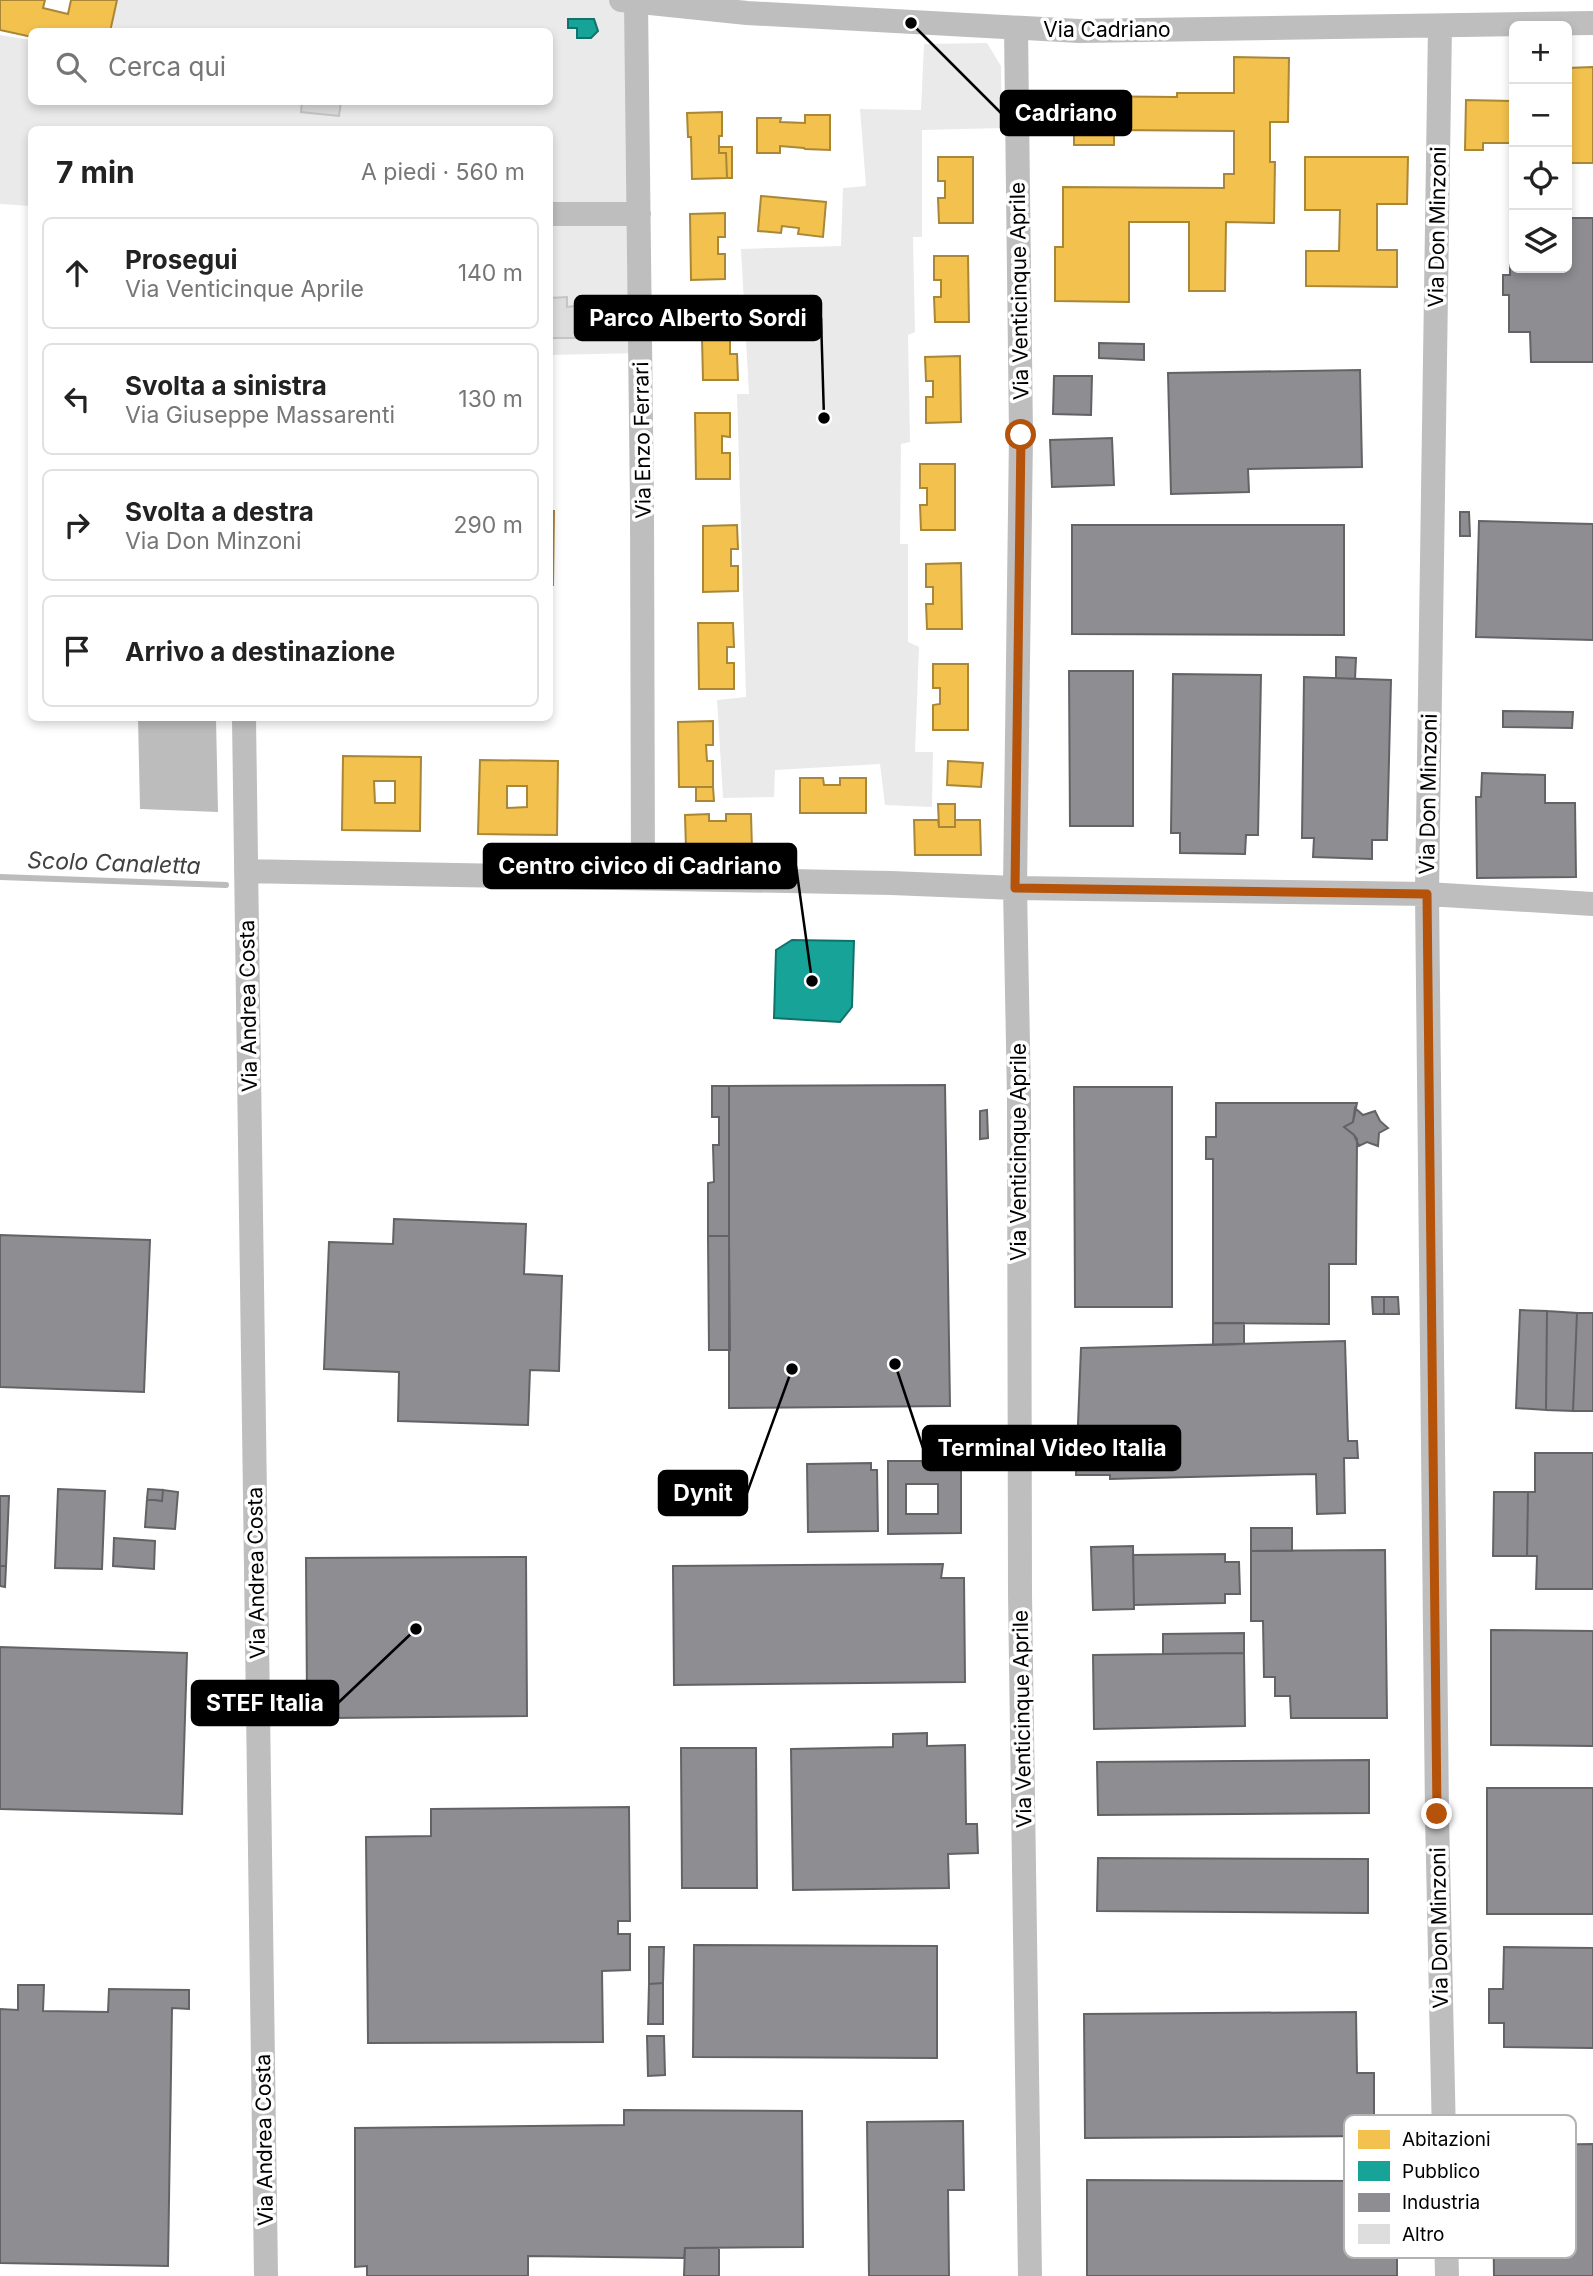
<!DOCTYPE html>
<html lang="it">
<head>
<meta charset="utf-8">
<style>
  :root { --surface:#fff; --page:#f2f2f2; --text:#222; --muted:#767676; --line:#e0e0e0 }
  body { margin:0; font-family:Inter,sans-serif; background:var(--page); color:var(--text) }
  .controls { position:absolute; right:21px; top:21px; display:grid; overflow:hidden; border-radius:10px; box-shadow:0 4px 10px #0003 }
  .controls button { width:63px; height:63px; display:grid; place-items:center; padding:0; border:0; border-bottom:2px solid var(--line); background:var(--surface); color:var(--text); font:35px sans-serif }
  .stop { position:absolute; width:21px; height:21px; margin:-16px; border:5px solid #b45309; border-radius:50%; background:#fff }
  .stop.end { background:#b45309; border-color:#fff; box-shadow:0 2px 7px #0008 }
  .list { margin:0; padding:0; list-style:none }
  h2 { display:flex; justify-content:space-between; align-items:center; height:91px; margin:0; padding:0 28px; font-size:30px }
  h2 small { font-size:23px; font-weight:400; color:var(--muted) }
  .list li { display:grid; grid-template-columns:46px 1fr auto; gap:21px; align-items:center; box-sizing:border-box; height:112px; margin:0 14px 14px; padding:0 14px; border:2px solid var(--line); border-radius:10px }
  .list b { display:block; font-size:26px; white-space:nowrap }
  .list p { margin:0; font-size:23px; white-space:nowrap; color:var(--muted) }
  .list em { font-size:23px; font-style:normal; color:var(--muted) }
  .icon { flex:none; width:38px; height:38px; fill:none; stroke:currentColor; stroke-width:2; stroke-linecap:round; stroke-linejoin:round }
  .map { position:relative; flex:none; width:1593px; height:2276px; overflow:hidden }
  .search { position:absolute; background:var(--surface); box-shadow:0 4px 10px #0003; left:28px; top:28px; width:525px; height:77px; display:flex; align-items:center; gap:18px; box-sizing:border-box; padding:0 24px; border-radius:10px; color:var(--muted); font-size:26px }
  .panel { position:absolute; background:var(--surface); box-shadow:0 4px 10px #0003; left:28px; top:126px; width:525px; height:595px; border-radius:10px }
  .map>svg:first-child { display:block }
</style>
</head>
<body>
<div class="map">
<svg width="1593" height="2276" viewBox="0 0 1593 2276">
  <rect width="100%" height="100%" fill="#fff"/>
  <path fill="#eaeaea" d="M115,0H634L641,353L550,355V130H32L31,206L0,204V35L31,40L32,102H550V32L112,31Z
    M987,43L1001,66L1002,128L922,130V237H913L915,332L908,335L910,442L901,444L900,544H908V642L919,647L915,752H933L932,807L885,805L880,764L775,770L774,797L723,798L717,700L746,697L737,394H749L741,249L841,246L843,188L866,186L860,109L921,110L924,44Z"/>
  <path fill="#bcbcbc" d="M138,718H216L218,812L140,809Z"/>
  <path fill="#f2c14e" stroke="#a98737" stroke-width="2" fill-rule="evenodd" d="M0,0H45L43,8L68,14L71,0H117L110,32H32V37L0,30Z
    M1234,57L1289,58L1288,122H1270V162H1275L1274,223L1226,222L1225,291H1189V222H1129V302L1055,301V247H1063V187L1224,188V174H1234V131L1114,130V145H1074V96L1177,97V93H1234Z
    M1593,67V163H1567V68Z
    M1466,100L1512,101L1511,143H1483V150H1465Z
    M722,112V136H719V153H726L727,178L692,179L691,137H688L687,113Z
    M805,115H830V150L805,149L804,148L780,146V153H757V118H781L780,122L805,123Z
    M719,147H732V178H727L726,153H719Z
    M938,157H973V223H939L938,198H945V181H938Z
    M1305,157H1408L1407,204H1377V250H1397V287L1306,286V251H1339L1340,210H1305Z
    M761,196L826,202L823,237L798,234L799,228L782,226L781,233L758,231Z
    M725,213V237H718V254H725V279L691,280L690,214Z
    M934,256H968L969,322H935L934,297H941V280H934Z
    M698,314H733V338H730V354H737L738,380H703L702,338H698Z
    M960,356L961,422L926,423V397H933V381H926L925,357Z
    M695,413H730V437L722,436V453H730V479H696Z
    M920,464H955V530H921L920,505H927V488H920Z
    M550,511H554L553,585H550Z
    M737,525L738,549H731V566H738V591L703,592V526Z
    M961,563L962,629H927L926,604H933V587H926V564Z
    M698,623H733L734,647H727V663H734V689H699Z
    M933,664H968V730H933V705L940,704V688H933Z
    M713,721V745H706L707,761H713V787H679L678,722Z
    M343,756L421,757L420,831L342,830ZM374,781H395V803H375Z
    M480,760L558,761L557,835L478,834ZM507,786H527V807L507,808Z
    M948,761L983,763L981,787L947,785Z
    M800,778H823L824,785H840V778H866V813H800Z
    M696,787H713L714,801H696Z
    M938,804H955V827H939Z
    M709,814V821H726V814H751L752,849H686L685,815Z
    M914,820H938L939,827H955V820H980L981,855H915Z"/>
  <path fill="#17a398" stroke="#10726a" stroke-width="2" d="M568,19H594L598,31L591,38H577V28H568Z
    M792,940L854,941L852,1007L840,1022L774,1018L776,950Z"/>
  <path fill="#8d8d92" stroke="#636366" stroke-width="2" fill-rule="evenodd" d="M1567,218H1593V362H1531L1530,332H1509V295H1503V275H1510V225H1514V268H1567Z
    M1099,343L1144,344V360L1099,358Z
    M1360,370L1362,467L1248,469L1249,492L1171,494L1168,373Z
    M1054,376H1092L1091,415L1053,414Z
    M1112,438L1114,485L1052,487L1050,440Z
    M1460,512H1469L1470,536H1460Z
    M1479,521L1593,524V640L1476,637Z
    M1072,525H1344V635L1072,634Z
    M1336,657L1356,658L1355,679L1336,678Z
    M1069,671H1133V826H1070Z
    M1173,674L1261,675L1258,835H1246L1245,854L1180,853V833H1171Z
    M1304,677L1391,680L1387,840H1372V859L1313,857L1314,838H1302Z
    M1503,711L1573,712L1572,728L1503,727Z
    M1482,773L1545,775V803H1575L1576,877L1477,878L1476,797H1481Z
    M945,1085L950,1406L729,1408V1086Z
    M712,1086H729V1236H708V1183L714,1182L713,1145H719V1117H712Z
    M1074,1087H1172V1307H1075Z
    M1216,1103H1357L1353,1122L1344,1127L1354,1135L1357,1139L1356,1264H1329V1324L1213,1323V1159H1206V1137H1216Z
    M1355,1108L1363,1115L1375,1111L1380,1121L1388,1128L1379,1133L1378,1146L1367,1142L1359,1146L1354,1135L1344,1127L1353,1122Z
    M987,1110L988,1138L980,1139V1111Z
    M394,1219L526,1224L524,1274L562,1276L559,1371L530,1370L528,1425L398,1421L399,1372L324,1369L329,1242L393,1244Z
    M0,1235L150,1240L144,1392L0,1387Z
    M708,1236H729L730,1350H709Z
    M1372,1297H1384V1314H1373Z
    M1384,1297H1398L1399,1314H1384Z
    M1520,1310L1547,1311L1546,1410L1516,1408Z
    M1547,1311L1577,1313L1573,1411L1546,1410Z
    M1577,1313H1593V1411H1573Z
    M1213,1323H1244V1344L1213,1345Z
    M1345,1341L1348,1441H1357L1358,1458H1344L1345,1513L1317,1514L1316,1474L1110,1479V1475H1076L1081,1348Z
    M1535,1453H1593V1589H1536L1537,1556H1527L1528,1492H1535Z
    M888,1461H961V1533L888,1534ZM906,1484H938V1514H906Z
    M871,1463V1470H877L878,1531L808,1532L807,1464Z
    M58,1489L105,1491L102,1569L55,1568Z
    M148,1489L163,1490L162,1501L147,1499Z
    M163,1490L178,1492L175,1529L145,1527L147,1499L162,1501Z
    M1494,1492H1528L1527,1556H1493Z
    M0,1496H9L6,1566H0Z
    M1251,1528H1292V1551H1251Z
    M114,1538L155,1541L154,1569L113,1566Z
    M1133,1546L1134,1609L1093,1610L1091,1547Z
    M1385,1550L1387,1718H1291L1290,1696H1275V1677H1264L1263,1621H1251V1551Z
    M1225,1554V1562H1239L1240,1594H1225V1603L1134,1605L1133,1555Z
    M526,1557L527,1716L330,1718V1700H307L306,1558Z
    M943,1564L941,1578H964L965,1682L674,1685L673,1566Z
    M0,1566H6L5,1587L0,1586Z
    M1491,1630L1593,1631V1746L1491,1745Z
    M1244,1633V1653L1163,1654V1634Z
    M0,1647L187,1653L182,1814L0,1809Z
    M1244,1653L1245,1726L1094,1729L1093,1655Z
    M927,1733V1746L965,1745L966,1824H977L978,1853L948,1854L949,1888L793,1890L791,1749L893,1747V1734Z
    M681,1748H756L757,1888H682Z
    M1369,1760V1813L1098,1815L1097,1762Z
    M1487,1788H1593V1914H1487Z
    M629,1807L630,1921H618V1934H630V1970L602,1971L603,2042L368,2043L366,1837L431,1836V1809Z
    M1098,1858L1368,1859V1913L1097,1911Z
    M694,1945L937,1946V2058L693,2057Z
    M649,1947H664L663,1983L649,1984Z
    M1504,1947L1593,1948V2048L1504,2047V2023H1489V1989H1503Z
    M663,1983V2024H648L649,1984Z
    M18,1985H44L43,2011L108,2012L109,1989L189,1990V2009L172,2008L168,2266L0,2263V2009L18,2010Z
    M1356,2012L1357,2073H1374V2136L1085,2138L1084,2014Z
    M647,2036H664L665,2075L648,2076Z
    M624,2110L802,2111L803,2247L685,2248L684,2258L528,2256V2276H367V2266L355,2267V2128L624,2125Z
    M963,2121L964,2190H948L949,2276H869L867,2122Z
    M1528,2124V2145L1593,2144V2276H1494L1492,2125Z
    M1369,2177H1397V2276H1087V2180L1369,2181Z
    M685,2248H719V2276H684Z"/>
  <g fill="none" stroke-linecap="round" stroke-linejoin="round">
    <path stroke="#bcbcbc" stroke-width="6" d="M0,877L226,885"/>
  </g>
  <path fill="#ddd" stroke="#c5c5c5" stroke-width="2" d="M302,102H341L339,116L301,112Z
    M567,297V307L575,306V338H550V298Z"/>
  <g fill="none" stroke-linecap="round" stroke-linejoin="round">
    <path stroke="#bebebe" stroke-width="24" d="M621,0L747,13L1079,31L1593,23
      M636,2L642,508L643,878
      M1440,26L1427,894L1437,1814L1447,2276
      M1016,28L1021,435L1015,888L1019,1097L1020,1594L1030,2276
      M550,214H639
      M244,718L266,2276
      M246,871L891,883L1015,888L1427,894L1593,904"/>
  </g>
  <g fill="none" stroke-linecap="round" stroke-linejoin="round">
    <path stroke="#b45309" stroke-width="9" d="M1021,435L1015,888L1427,894L1437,1814"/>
  </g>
  <g text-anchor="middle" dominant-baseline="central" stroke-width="7" stroke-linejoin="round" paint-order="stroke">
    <g font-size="21" fill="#000" stroke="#fff">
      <text x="1107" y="29">Via Cadriano</text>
      <text transform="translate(1437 227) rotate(-89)">Via Don Minzoni</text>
      <text transform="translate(1019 291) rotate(-91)">Via Venticinque Aprile</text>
      <text transform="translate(642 440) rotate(-91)">Via Enzo Ferrari</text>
      <text transform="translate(1428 794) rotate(-89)">Via Don Minzoni</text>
      <text transform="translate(248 1006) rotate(-91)">Via Andrea Costa</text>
      <text transform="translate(1018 1152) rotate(-90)">Via Venticinque Aprile</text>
      <text transform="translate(256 1573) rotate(-91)">Via Andrea Costa</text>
      <text transform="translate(1022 1719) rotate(-91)">Via Venticinque Aprile</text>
      <text transform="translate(1439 1928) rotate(-91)">Via Don Minzoni</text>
      <text transform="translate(264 2140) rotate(-91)">Via Andrea Costa</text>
    </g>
    <g font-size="23" font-style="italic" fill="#414141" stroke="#fff">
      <text transform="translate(114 863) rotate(2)">Scolo Canaletta</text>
    </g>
  </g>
  <rect x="1344" y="2115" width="232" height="143" rx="10" fill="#fff" stroke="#b2b2b2" stroke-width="2"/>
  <rect x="1358" y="2130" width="32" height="19" fill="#f2c14e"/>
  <rect x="1358" y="2161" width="32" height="20" fill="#17a398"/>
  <rect x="1358" y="2193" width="32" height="19" fill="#8d8d92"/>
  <rect x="1358" y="2224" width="32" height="20" fill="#ddd"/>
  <g font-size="19" fill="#000">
    <text x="1402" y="2146">Abitazioni</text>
    <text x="1402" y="2178">Pubblico</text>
    <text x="1402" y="2209">Industria</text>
    <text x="1402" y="2241">Altro</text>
  </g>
  <path fill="none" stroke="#000" stroke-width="2.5" d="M911 23L1001 113M824 418L821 318M812 981L796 866M895 1364L923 1448M792 1369L747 1493M416 1629L338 1703"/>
  <g fill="#000" stroke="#fff" stroke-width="2.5">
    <circle cx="911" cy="23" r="7"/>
    <circle cx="824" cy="418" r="7"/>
    <circle cx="812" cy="981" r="7"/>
    <circle cx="895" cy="1364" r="7"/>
    <circle cx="792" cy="1369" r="7"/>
    <circle cx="416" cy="1629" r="7"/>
  </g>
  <g fill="#000" stroke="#000" stroke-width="2.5">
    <rect x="1001" y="91" width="130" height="44" rx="7"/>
    <rect x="575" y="296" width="246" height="44" rx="7"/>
    <rect x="484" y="844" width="312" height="44" rx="7"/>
    <rect x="923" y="1426" width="257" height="44" rx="7"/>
    <rect x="659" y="1471" width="88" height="44" rx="7"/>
    <rect x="192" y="1681" width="146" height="44" rx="7"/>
  </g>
  <g font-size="23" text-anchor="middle" font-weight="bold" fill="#fff">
    <text x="1066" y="121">Cadriano</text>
    <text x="698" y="326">Parco Alberto Sordi</text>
    <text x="640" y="874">Centro civico di Cadriano</text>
    <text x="1052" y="1456">Terminal Video Italia</text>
    <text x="703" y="1501">Dynit</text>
    <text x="265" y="1711">STEF Italia</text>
  </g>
</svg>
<div class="controls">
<button>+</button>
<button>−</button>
<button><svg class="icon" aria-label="locate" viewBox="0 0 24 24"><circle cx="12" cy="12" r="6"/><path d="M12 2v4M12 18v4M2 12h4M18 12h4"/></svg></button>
<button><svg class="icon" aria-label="layers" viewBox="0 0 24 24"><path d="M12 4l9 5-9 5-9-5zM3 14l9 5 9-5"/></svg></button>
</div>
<div class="stop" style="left:1021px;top:435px"></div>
<div class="stop end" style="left:1437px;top:1814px"></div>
<div class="search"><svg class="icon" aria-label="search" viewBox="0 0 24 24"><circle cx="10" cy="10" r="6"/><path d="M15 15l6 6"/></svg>Cerca qui</div>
<section class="panel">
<h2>7 min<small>A piedi · 560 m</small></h2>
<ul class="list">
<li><svg class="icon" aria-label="ahead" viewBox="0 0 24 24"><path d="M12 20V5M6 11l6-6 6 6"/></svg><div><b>Prosegui</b><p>Via Venticinque Aprile</p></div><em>140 m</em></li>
<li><svg class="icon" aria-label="left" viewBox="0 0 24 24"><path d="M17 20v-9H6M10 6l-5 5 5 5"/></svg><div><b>Svolta a sinistra</b><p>Via Giuseppe Massarenti</p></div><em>130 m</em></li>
<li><svg class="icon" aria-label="right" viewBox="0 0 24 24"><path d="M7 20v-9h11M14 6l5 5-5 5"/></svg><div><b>Svolta a destra</b><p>Via Don Minzoni</p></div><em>290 m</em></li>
<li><svg class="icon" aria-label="arrive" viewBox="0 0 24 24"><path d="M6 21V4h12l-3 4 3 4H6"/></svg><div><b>Arrivo a destinazione</b></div></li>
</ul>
</section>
</div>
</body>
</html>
